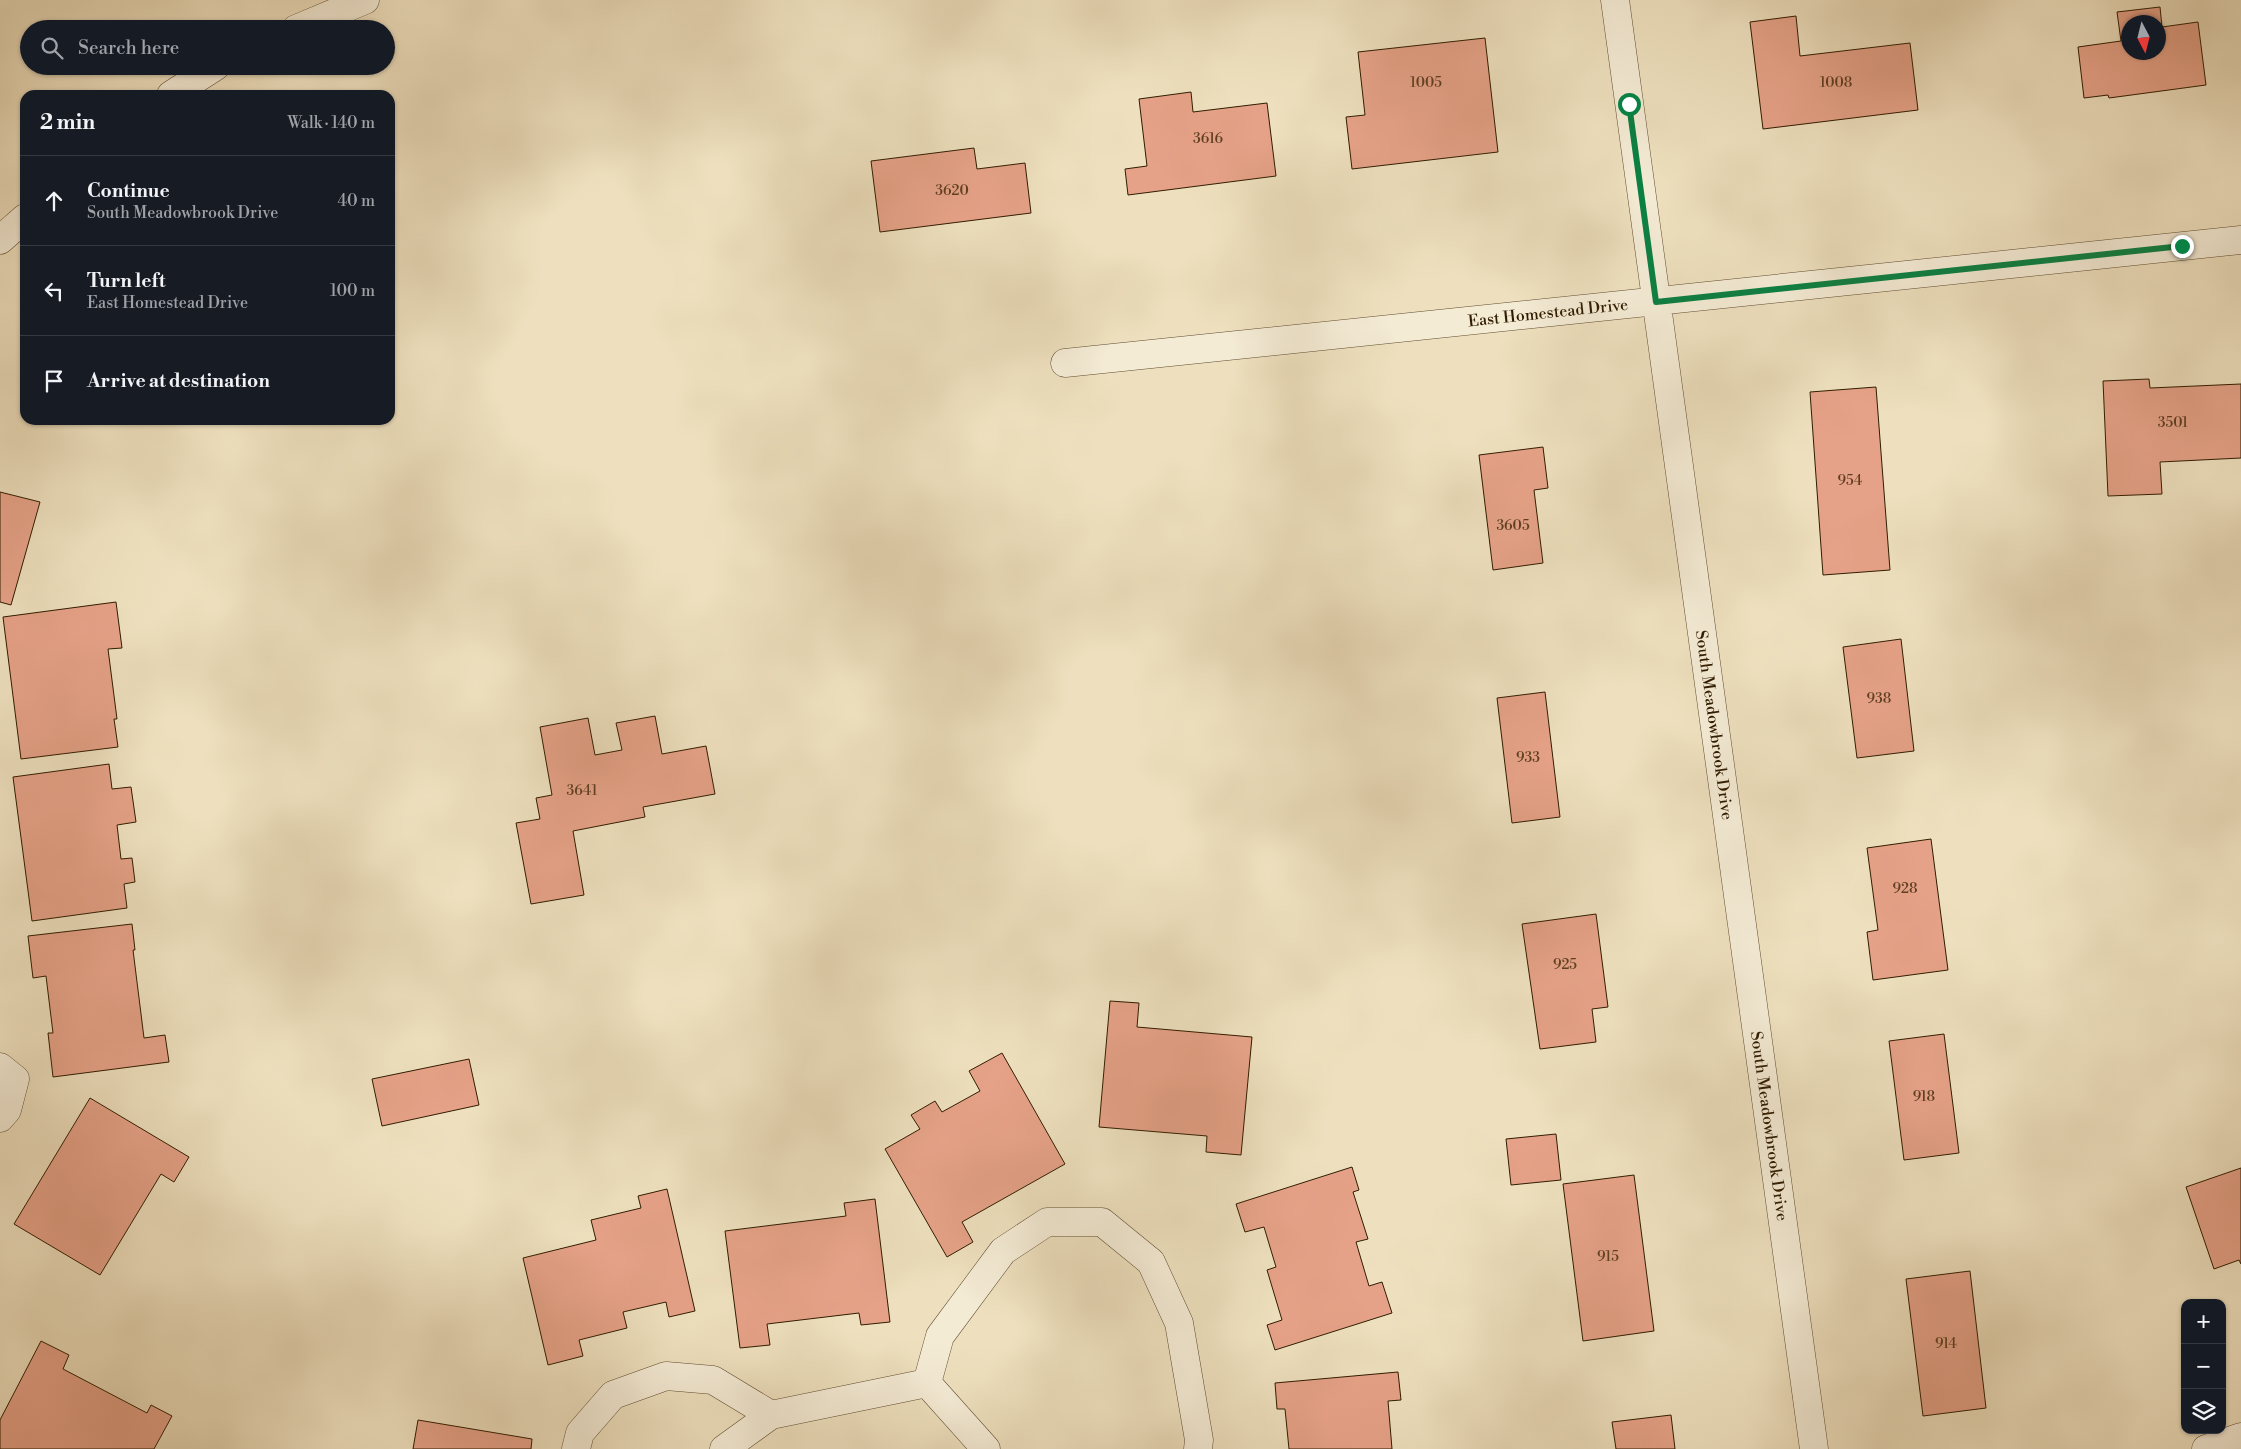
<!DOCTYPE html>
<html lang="en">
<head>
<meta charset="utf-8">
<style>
  :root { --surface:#171b24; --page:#242831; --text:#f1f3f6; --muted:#9ea1a6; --line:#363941 }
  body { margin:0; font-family:"Libre Bodoni",serif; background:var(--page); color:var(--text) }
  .controls { position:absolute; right:15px; bottom:15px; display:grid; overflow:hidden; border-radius:10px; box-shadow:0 1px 4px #0004 }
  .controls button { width:45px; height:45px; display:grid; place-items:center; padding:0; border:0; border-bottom:1px solid var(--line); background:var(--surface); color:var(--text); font:25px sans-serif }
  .compass { position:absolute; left:2121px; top:15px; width:45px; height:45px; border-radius:50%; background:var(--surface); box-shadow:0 1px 4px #0004; rotate:173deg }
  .stop { position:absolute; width:15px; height:15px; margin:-11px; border:4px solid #0b8043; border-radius:50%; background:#fff }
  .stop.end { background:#0b8043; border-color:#fff; box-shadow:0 1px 5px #0008 }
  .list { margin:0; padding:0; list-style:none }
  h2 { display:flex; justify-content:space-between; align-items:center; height:65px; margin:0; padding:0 20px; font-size:21px }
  h2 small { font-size:16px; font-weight:400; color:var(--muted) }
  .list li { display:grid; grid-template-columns:32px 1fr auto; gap:15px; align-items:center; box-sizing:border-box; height:90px; padding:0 20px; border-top:1px solid var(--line) }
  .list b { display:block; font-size:19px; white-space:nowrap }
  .list p { margin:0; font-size:16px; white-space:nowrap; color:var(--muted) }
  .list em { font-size:16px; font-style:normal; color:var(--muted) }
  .icon { flex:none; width:28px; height:28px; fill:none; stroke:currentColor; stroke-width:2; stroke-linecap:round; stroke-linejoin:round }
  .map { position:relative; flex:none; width:2241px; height:1449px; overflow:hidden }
  .search { position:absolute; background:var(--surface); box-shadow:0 1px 4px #0004; left:20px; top:20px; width:375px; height:55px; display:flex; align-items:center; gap:12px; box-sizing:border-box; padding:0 18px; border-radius:28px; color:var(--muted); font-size:19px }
  .panel { position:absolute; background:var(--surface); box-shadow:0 1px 4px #0004; left:20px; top:90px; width:375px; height:335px; border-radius:15px }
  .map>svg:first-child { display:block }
</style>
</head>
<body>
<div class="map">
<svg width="2241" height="1449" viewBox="0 0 2241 1449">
  <rect width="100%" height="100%" fill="#eee0be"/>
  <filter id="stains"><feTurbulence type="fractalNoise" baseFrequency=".004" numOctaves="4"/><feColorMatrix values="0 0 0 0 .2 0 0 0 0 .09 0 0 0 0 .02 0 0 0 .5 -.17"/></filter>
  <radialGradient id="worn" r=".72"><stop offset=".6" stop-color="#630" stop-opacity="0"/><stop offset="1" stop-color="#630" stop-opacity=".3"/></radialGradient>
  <path fill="#e6a288" stroke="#301c00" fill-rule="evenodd" d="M2160,7L2162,27L2198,22L2206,85L2109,98L2108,95L2084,98L2078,47L2121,41L2117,12ZM2128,22H2158V52H2128Z
    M1796,16L1800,56L1910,43L1918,110L1763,129L1750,22Z
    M1485,38L1498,152L1352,169L1346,117L1365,115L1358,52Z
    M1191,92L1193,112L1267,103L1276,176L1128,195L1125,169L1147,166L1139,99Z
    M974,148L977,169L1025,163L1031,213L880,232L871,161Z
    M2149,379L2150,388L2241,384V458L2160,462L2162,494L2108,496L2103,381Z
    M1876,387L1890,570L1823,575L1810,392Z
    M1543,447L1548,488L1534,490L1543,563L1493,570L1479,455Z
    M0,492L40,502L11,605L0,602Z
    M116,602L122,648L108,649L117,719H114L118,747L21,759L3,617Z
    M1901,639L1914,751L1857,758L1843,647Z
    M1545,692L1560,817L1512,823L1497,698Z
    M655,716L662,754L706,746L715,794L643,807L645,817L573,831L584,895L531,904L516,823L540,819L536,798L552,795L540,727L588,718L595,755L622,750L616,723Z
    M109,764L112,789L131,787L136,822L117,825L121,859L132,858L135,882L124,884L127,908L32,921L13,777Z
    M1931,839L1948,970L1873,980L1867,932L1878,930L1867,848Z
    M1596,914L1608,1007L1592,1009L1596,1042L1540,1049L1522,924Z
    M132,924L135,950H133L144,1038L165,1035L169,1062L53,1077L48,1033H53L46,976L33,978L28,936Z
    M1110,1001L1139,1003L1137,1027L1252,1037L1241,1155L1206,1152L1207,1136L1099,1127Z
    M1944,1034L1959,1153L1904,1160L1889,1041Z
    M1002,1053L1065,1164L962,1222L973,1242L947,1257L885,1149L920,1129L911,1115L935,1101L942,1112L980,1091L969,1071Z
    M469,1059L479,1105L382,1126L372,1079Z
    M90,1098L189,1157L174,1182L161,1174L100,1275L14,1224Z
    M1556,1134L1561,1180L1511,1185L1506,1139Z
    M1352,1167L1359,1190L1353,1192L1368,1239L1356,1242L1369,1286L1382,1282L1392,1313L1275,1350L1267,1325L1282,1320L1267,1270L1276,1267L1264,1227L1245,1232L1236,1204Z
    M2241,1168V1264L2239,1260L2214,1269L2186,1187Z
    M1634,1175L1654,1331L1583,1341L1563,1184Z
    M667,1189L695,1311L669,1317L666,1302L623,1312L627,1328L579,1340L583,1356L548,1365L523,1258L596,1240L591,1220L641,1208L638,1196Z
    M875,1199L890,1322L861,1325L859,1313L767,1324L770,1345L740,1348L725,1231L846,1216L844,1203Z
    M1970,1271L1986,1408L1923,1416L1906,1279Z
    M41,1341L69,1355L63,1369L147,1413L151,1405L172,1416L154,1449H0V1420Z
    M1398,1372L1401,1400L1388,1401L1392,1449H1289L1285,1409H1277L1275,1383Z
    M1671,1415L1675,1449H1616L1612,1422Z
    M418,1420L532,1439L531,1449H413Z"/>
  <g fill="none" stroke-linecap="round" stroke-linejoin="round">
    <g stroke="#604d30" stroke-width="29">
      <path id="street" d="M1615,0L1814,1449
        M296,29L365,0
        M171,95L216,66
        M0,240L25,218
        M1065,363L2241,240
        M0,1067L15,1079L7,1110L0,1118
        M576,1449L580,1433L613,1395L666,1376L713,1380L771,1415
        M724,1449L771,1415L927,1383
        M986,1449L927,1383L940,1336L1003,1251L1047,1222H1102L1151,1262L1179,1323L1199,1440L1198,1449
        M2206,1449L2241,1437"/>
    </g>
    <use href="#street" stroke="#f4ebd5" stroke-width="28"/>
  </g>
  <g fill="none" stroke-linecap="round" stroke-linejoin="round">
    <path stroke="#0b8043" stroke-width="6" d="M1629,104L1656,302L2182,246"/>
  </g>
  <g text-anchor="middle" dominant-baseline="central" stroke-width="5" stroke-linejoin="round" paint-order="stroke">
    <g font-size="14" fill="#5e3e22">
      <text x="1426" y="83">1005</text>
      <text x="1836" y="83">1008</text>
      <text x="1208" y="139">3616</text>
      <text x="952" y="191">3620</text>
      <text x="2173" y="423">3501</text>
      <text x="1850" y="481">954</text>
      <text x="1513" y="526">3605</text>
      <text x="1879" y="699">938</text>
      <text x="1528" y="758">933</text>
      <text x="582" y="791">3641</text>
      <text x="1905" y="889">928</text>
      <text x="1565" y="965">925</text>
      <text x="1924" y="1097">918</text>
      <text x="1608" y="1257">915</text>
      <text x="1946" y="1344">914</text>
    </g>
    <g font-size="16" fill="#301c00" stroke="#f4ebd5">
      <text transform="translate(1548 313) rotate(-6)">East Homestead Drive</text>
      <text transform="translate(1714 725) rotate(82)">South Meadowbrook Drive</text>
      <text transform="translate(1769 1126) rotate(82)">South Meadowbrook Drive</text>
    </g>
  </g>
  <rect width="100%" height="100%" filter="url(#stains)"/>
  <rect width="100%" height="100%" fill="url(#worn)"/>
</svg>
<div class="controls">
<button>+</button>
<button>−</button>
<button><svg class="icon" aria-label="layers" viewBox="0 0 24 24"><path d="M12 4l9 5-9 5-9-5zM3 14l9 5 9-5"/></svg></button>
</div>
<svg class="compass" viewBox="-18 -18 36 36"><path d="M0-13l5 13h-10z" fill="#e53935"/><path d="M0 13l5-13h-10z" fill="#9ea1a6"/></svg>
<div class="stop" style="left:1629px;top:104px"></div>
<div class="stop end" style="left:2182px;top:246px"></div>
<div class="search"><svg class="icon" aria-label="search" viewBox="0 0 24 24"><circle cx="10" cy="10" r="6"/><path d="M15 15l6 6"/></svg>Search here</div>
<section class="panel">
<h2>2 min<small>Walk · 140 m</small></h2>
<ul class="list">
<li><svg class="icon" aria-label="ahead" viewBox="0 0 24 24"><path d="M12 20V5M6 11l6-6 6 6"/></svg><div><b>Continue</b><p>South Meadowbrook Drive</p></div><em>40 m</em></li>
<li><svg class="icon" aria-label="left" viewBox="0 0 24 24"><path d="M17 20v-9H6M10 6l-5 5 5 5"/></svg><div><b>Turn left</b><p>East Homestead Drive</p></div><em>100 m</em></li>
<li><svg class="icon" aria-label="arrive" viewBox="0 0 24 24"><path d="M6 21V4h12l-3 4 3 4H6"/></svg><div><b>Arrive at destination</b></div></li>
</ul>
</section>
</div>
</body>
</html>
